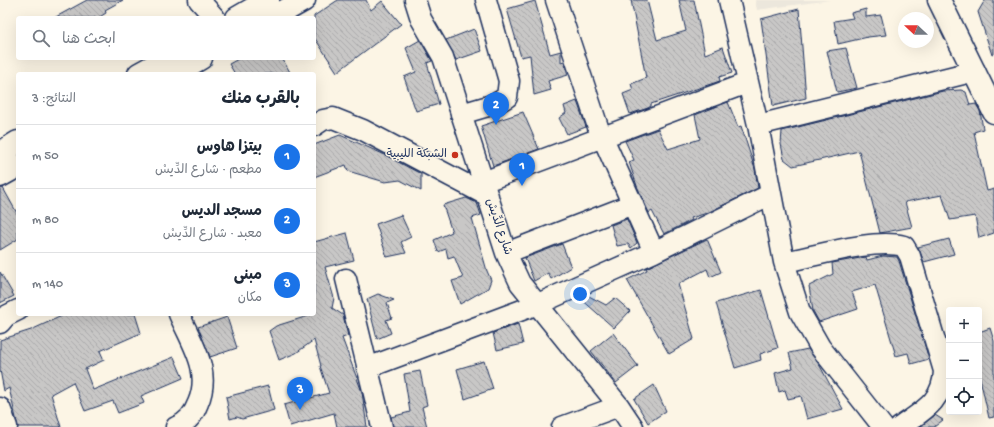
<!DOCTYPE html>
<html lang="ar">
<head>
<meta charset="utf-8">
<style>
  :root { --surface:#fff; --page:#f2f2f3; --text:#1f2937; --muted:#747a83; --line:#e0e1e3; --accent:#1a73e8 }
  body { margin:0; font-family:"Gochi Hand","Playpen Sans Arabic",sans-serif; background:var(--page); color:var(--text); direction:rtl }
  .controls { position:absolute; right:12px; bottom:12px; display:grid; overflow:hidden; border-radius:4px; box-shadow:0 4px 16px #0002 }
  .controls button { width:36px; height:36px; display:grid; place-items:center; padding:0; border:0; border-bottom:1px solid var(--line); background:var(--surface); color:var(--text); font:20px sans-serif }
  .compass { position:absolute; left:898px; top:12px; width:36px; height:36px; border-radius:50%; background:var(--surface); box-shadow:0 4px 16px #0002; rotate:292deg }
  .you { position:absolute; left:580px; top:294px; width:14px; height:14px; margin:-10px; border:3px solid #fff; border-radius:50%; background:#1a73e8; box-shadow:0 0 0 6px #1a73e833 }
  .badge { display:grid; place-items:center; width:26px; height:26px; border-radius:50%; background:var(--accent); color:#fff; font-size:13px; font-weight:700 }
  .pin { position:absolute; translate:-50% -33px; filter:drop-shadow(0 1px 2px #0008) }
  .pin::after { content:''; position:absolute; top:21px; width:14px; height:12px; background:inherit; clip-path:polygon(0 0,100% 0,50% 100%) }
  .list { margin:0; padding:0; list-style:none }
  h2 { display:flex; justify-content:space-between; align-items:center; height:52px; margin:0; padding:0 16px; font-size:17px }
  h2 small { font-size:13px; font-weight:400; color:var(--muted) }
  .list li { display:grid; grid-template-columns:26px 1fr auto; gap:12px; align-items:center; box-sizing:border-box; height:64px; padding:0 16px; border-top:1px solid var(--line) }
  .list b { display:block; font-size:15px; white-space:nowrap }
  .list p { margin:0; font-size:13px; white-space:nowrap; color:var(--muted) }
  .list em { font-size:13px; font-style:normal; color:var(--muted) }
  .icon { flex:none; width:22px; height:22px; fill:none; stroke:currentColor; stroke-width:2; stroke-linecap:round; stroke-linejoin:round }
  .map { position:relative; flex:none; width:994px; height:427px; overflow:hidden; direction:ltr }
  .search { position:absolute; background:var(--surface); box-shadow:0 4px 16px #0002; left:16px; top:16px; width:300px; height:44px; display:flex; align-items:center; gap:10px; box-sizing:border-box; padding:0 14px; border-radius:4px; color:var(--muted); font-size:15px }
  .panel { position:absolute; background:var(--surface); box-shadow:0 4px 16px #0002; left:16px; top:72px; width:300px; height:244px; border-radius:4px; direction:rtl }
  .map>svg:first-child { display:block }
</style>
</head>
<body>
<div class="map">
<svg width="994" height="427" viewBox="0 0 994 427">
  <defs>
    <pattern id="building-back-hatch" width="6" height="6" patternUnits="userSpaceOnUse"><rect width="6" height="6" fill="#c8c7c6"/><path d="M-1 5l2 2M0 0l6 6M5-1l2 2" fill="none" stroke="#ababac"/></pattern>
  </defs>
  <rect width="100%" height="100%" fill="#fcf5e5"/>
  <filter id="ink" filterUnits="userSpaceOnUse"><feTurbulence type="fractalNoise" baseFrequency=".025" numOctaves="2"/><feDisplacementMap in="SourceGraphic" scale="8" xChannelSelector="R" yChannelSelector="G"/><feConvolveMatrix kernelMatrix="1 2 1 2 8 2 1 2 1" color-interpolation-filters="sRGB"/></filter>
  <g filter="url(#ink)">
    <path fill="#ece7dc" d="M755,0H830L757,10Z"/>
    <path fill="url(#building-back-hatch)" stroke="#1b2f5e" d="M87,0H123L105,10L106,13L98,18H54Z
      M338,0H366L371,10L382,1L401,24L337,72L314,37V16Z
      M631,0H647L657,40L686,31L679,0H694L705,54L723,47L732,73L719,77L720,81L651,104V106L648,108L630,114L623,94L633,90L631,84L646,78Z
      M985,0H994V54L992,55L978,12Z
      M535,1L550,54L561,51V62L564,61L568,75L548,81L551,90L534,95L530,55L521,57L507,9Z
      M799,9L806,98L773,106L761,19Z
      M866,9V17L881,15L886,35L868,37L838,44L834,21L853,18L851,13Z
      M474,29L482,51L456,60L446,40Z
      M420,40L432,61L427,63L439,104L416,111L404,77L416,72L406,48Z
      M846,48L857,88L837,92L827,51Z
      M240,58H282L291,74H235L229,64Z
      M961,90L966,92L970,105L976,104L980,111L983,129L974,132L987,191L994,189V233L979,238L975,216L950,220L942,195L905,202L912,227L880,233L859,151L793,166L784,159L781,144L782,131L943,91Z
      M577,101L586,127L567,134L559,118L566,113L564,106Z
      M728,102L738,127L741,126L755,169L758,188L707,213L691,218L692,220L664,234L652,211L649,213L637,186L629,162L634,160L625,141L658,129L668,149L700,139L695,115Z
      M523,112L539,149L493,166L481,126Z
      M340,135L383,154L421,174V191L400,180L385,182L348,171L346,165L314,177V145Z
      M0,188H3L18,215V239L0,250Z
      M466,198L477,203L481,215L472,218L487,271L491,280L488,288L460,304L452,281L463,278L454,256L448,258L446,249L438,252L434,240L452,232L443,205Z
      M401,215L411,237L401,242L406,253L387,257L376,224Z
      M627,219L637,243L631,248L628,244L617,246L611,225Z
      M347,233L354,260L325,267L334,298L332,308L343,315L348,336L342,338L362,392L367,427H337L334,413L290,426L284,405L329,393L320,366H321L314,340L296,353L279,360L269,331L276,326L308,316V314H314V242Z
      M707,239L721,272L710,277L707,269L678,284L694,339L669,354L627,280L647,270L646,268Z
      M949,239L954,254L924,262L918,247Z
      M562,244L571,267L551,279L548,273L534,281L525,258Z
      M883,256L897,257L899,261L929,359L911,364L908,353L896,356L875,285L852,292L858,309L819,322L813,311L809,286L833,274L832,263L866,257L867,260Z
      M0,272L14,296L0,303Z
      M761,290L778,348L760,354L761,360L735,368L716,303Z
      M378,294L394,300L387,303L392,318L386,320L391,333L377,339L367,299Z
      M587,295L606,305L615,298L630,311L614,328L580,298Z
      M66,314H135L141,333L100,351L104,360L85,369L93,390L174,357L183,378L141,396L144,403L118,413L113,401L85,411L73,382L51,394L61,427H18L9,388L4,391L0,370V340L31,330Z
      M227,317L237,348L210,357L198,327Z
      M518,324L523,344L497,350L493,333Z
      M990,328L994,341V417L989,418L979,374V332Z
      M613,333L638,366L616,383L591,351Z
      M808,349L820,366L843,409L807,419L801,396L788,399L785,390L779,392L775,373L793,368L789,353Z
      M484,361L493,389L465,399L457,369Z
      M420,371L427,405L422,407L427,427H393L391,417L410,412L404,374Z
      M654,385L666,411L648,423L634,399Z
      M268,386L274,410L242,419L237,417L230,419L226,397Z
      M935,415L943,420L934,427H920Z"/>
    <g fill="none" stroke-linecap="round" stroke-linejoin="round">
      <g stroke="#1b2f5e" stroke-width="23">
        <path id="minor" d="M199,0L215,18
          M415,0L421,19L443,57L506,253L520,283L619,406L633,427
          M556,0L598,127L654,252
          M729,0L758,125L784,262L800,312L820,347L883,427
          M461,114L495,104L507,97L509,81L486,0
          M758,125L975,71
          M314,126L323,120L333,118L363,130L488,196
          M483,182L747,83
          M506,253L633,204
          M784,262C816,256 874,238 904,246L910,256L944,371C943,402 922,411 900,427
          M346,279L382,427
          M0,323L6,316L18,310
          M367,368L538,304L654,252L771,194
          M0,408L7,427
          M176,427C187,423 194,414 198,403C212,371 192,344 179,314
          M562,427L619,406"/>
      </g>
      <g stroke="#1b2f5e" stroke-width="25">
        <path id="major" d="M939,0L994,112
          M237,18L268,0
          M272,18L304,0
          M139,74L168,58
          M174,74L201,58
          M0,153L18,142
          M0,176L18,166"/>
      </g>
      <use href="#minor" stroke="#fcf5e5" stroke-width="20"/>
      <use href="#major" stroke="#fcf5e5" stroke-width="22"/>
    </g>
  </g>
  <circle fill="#c8321e" stroke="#fcf5e5" stroke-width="1.5" cx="455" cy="155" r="4"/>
  <g text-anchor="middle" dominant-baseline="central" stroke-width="3" stroke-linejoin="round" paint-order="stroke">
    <g font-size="12" fill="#1b2f5e" stroke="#fcf5e5" text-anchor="end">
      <text x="447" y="155">الشبكة الليبية</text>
    </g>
    <g font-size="12" fill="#1b2f5e" stroke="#fcf5e5">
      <text transform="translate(498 227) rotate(71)">شارع الدِّيسْ</text>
    </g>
  </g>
</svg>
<div class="controls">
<button>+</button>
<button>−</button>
<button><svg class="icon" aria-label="locate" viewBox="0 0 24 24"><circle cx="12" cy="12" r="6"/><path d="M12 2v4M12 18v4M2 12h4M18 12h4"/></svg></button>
</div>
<svg class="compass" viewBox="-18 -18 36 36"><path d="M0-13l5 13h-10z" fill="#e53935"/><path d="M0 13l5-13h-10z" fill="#747a83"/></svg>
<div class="you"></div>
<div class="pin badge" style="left:522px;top:186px">1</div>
<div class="pin badge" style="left:496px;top:125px">2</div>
<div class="pin badge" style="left:300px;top:410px">3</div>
<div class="search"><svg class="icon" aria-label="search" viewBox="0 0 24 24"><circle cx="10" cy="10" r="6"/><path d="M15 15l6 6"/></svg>ابحث هنا</div>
<section class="panel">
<h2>بالقرب منك<small>النتائج: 3</small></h2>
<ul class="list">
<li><span class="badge">1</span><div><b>بيتزا هاوس</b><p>مطعم · شارع الدِّيسْ</p></div><em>50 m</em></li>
<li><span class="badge">2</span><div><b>مسجد الديس</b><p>معبد · شارع الدِّيسْ</p></div><em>80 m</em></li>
<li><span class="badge">3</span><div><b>مبنى</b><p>مكان</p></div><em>140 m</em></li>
</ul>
</section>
</div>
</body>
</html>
